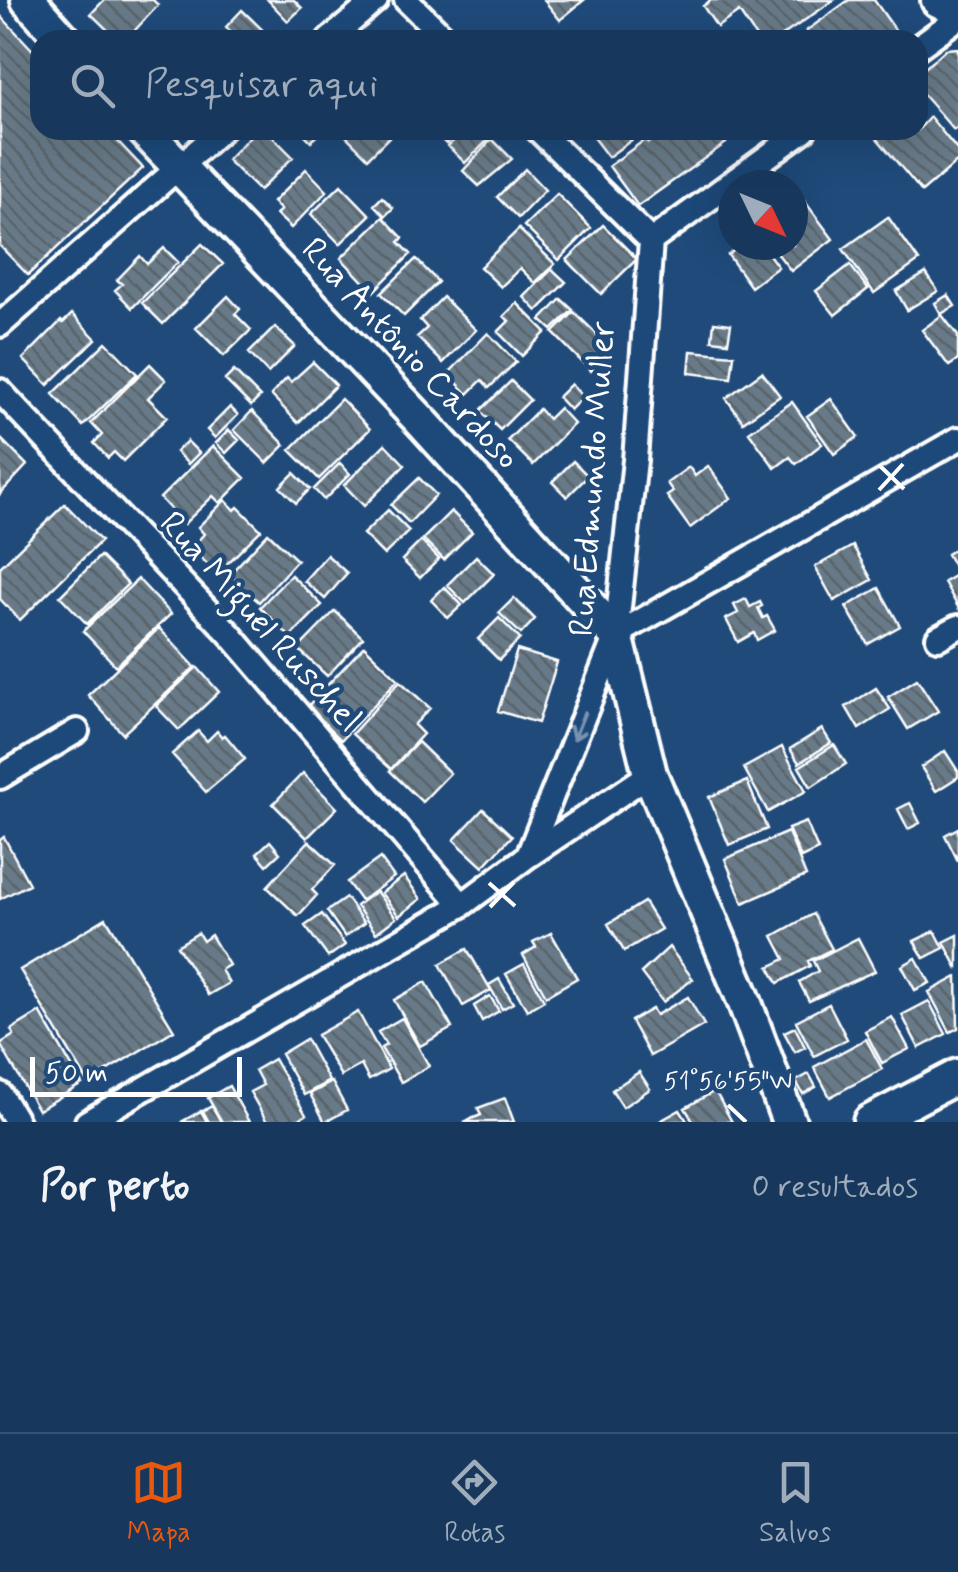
<!DOCTYPE html>
<html lang="pt">
<head>
<meta charset="utf-8">
<style>
  :root { --surface:#17385c; --page:#203f62; --text:#f1f3f6; --muted:#9eacbb; --line:#365272; --accent:#ea580c }
  body { margin:0; font-family:Mynerve,sans-serif; background:var(--page); color:var(--text) }
  .compass { position:absolute; left:718px; top:170px; width:90px; height:90px; border-radius:50%; background:var(--surface); box-shadow:0 10px 40px #0002; rotate:133deg }
  .scale { position:absolute; left:30px; bottom:25px; width:212px; box-sizing:border-box; padding-left:10px; border:5px solid #fff; border-top:0; font-size:28px; line-height:35px; white-space:nowrap; color:#fff; -webkit-text-stroke:8px #1f4a7a; paint-order:stroke }
  .list { margin:0; padding:0; list-style:none }
  h2 { display:flex; justify-content:space-between; align-items:center; height:130px; margin:0; padding:0 40px; font-size:42px }
  h2 small { font-size:32px; font-weight:400; color:var(--muted) }
  .icon { flex:none; width:55px; height:55px; fill:none; stroke:currentColor; stroke-width:2; stroke-linecap:round; stroke-linejoin:round }
  .map { position:relative; flex:none; width:958px; height:1122px; overflow:hidden }
  .search { position:absolute; background:var(--surface); box-shadow:0 10px 40px #0002; left:30px; right:30px; top:30px; height:110px; display:flex; align-items:center; gap:25px; box-sizing:border-box; padding:0 35px; border-radius:30px; color:var(--muted); font-size:38px }
  .sheet { height:310px; background:var(--surface) }
  nav { display:flex; justify-content:space-around; align-items:center; box-sizing:border-box; height:140px; border-top:2px solid var(--line); background:var(--surface); font-size:28px; color:var(--muted) }
  nav a { display:grid; justify-items:center; gap:5px }
  nav .on { color:var(--accent) }
  .map>svg:first-child { display:block }
</style>
</head>
<body>
<div class="map">
<svg width="958" height="1122" viewBox="0 0 958 1122">
  <defs>
    <pattern id="building-back-hatch" width="6" height="6" patternUnits="userSpaceOnUse" patternTransform="scale(2.5)"><rect width="6" height="6" fill="#677a88"/><path d="M-1 5l2 2M0 0l6 6M5-1l2 2" fill="none" stroke="#5a636a"/></pattern>
  </defs>
  <rect width="100%" height="100%" fill="#1f4a7a"/>
  <filter id="ink" filterUnits="userSpaceOnUse"><feTurbulence type="fractalNoise" baseFrequency=".01" numOctaves="2"/><feDisplacementMap in="SourceGraphic" scale="20" xChannelSelector="R" yChannelSelector="G"/><feConvolveMatrix kernelMatrix="1 2 1 2 8 2 1 2 1" color-interpolation-filters="sRGB"/></filter>
  <g filter="url(#ink)">
    <path fill="url(#building-back-hatch)" stroke="#fff" stroke-width="2.5" d="M104,0H153L158,5L126,40H118L91,14Z
      M268,0H294L302,8L288,21Z
      M544,0H584L560,20Z
      M711,0H834L776,40H758L739,12L717,27L703,6Z
      M849,0H874L896,31L884,40H812L806,31Z
      M242,10L273,40H239L226,27Z
      M0,15L40,58V130H107L143,168L28,275L0,246Z
      M486,27L499,40L474,38Z
      M958,48V127L954,130L918,89V74L946,49Z
      M930,117L958,151V161L922,192L871,131L911,132L918,130Z
      M256,130H266L293,157L259,191L227,160Z
      M300,130H323L311,141Z
      M340,130H396L368,158Z
      M432,130H460L446,144Z
      M464,130H482L490,138L465,163L448,146Z
      M600,130H644V131L608,157L592,136Z
      M666,130H716L726,143L638,206L609,166L646,139L648,143Z
      M492,139L512,159L479,186L463,171Z
      M306,169L327,191L291,228L276,214L281,210L273,202Z
      M525,169L545,190L518,218L497,197Z
      M341,185L370,215L340,244L311,214Z
      M557,194L591,228L559,260L524,226Z
      M800,195L833,239L791,271L771,245H793V200Z
      M382,197L393,208L385,216L374,205Z
      M383,217L403,238L399,242L411,254L373,292L341,258Z
      M888,217L919,261L874,293L843,249Z
      M603,225L637,259L601,294L567,260Z
      M519,229L555,264L535,283L520,268L501,287L480,267Z
      M202,244L223,264L163,324L142,303Z
      M741,245H762L778,267L751,287L728,255Z
      M164,248L178,262L132,308L115,290L122,284L117,280L140,256L147,264Z
      M416,259L438,282L404,316L381,293Z
      M850,265L868,289L835,315L816,291Z
      M552,269L566,282L537,311L524,297Z
      M926,273L938,291L907,310L896,291Z
      M948,295L955,306L941,314L935,303Z
      M228,296L240,309L235,314L251,330L224,356L196,328Z
      M443,297L476,330L443,363L417,337L427,328L420,320Z
      M561,299L573,310L552,330L541,320Z
      M517,303L546,332L522,356L498,332L509,321L504,316Z
      M574,312L612,349L591,371L553,333Z
      M72,314L96,339L48,385L23,359L61,321L63,323Z
      M942,315L958,336V360L949,366L922,330Z
      M714,322L731,324L728,342L712,340Z
      M275,327L295,346L268,373L249,353Z
      M488,333L516,362L489,388L482,380L468,394L448,374Z
      M106,342L137,374L83,426L53,394Z
      M691,351L734,355L731,378L689,373Z
      M313,362L336,385L298,423L271,395L287,378L291,382Z
      M150,364L166,380L148,398L167,417L123,461L114,452L108,458L94,443L102,435L91,423Z
      M234,371L260,397L251,406L225,380Z
      M762,372L780,396L743,422L726,398Z
      M511,381L530,400L500,430L480,411Z
      M571,384L583,397L570,410L558,397Z
      M341,399L370,429L319,479L290,450Z
      M831,399L858,437L834,454L807,416Z
      M792,402L822,444L796,464L790,457L775,468L749,432Z
      M230,407L238,415L215,438L207,430Z
      M559,408L574,424L533,465L508,440L539,409L548,419Z
      M252,411L285,445L267,463L234,430Z
      M229,430L239,440L226,453L216,443Z
      M0,438L27,465L0,494Z
      M187,441L199,453L188,464L176,452Z
      M385,444L405,465L364,506L344,485Z
      M213,446L245,478L220,503L213,496L184,524L160,498Z
      M573,461L588,476L567,497L552,482Z
      M340,463L350,474L324,500L314,489Z
      M708,466L731,498L690,528L667,496L673,492L667,483L689,467L695,476Z
      M294,473L310,489L296,503L280,487Z
      M419,478L436,495L409,523L391,505Z
      M225,500L235,510L238,507L261,530L217,574L191,548L204,534L198,527Z
      M65,504L101,541L20,620L0,599V567Z
      M388,510L409,531L384,555L363,534Z
      M451,511L472,532L444,560L423,539Z
      M268,533L297,560L259,602L229,575Z
      M421,541L439,559L420,578L402,560Z
      M853,546L872,580L834,601L815,567Z
      M958,547V569L956,570L947,554Z
      M327,555L347,573L325,599L304,581Z
      M100,556L128,584L87,624L60,596Z
      M476,556L494,574L465,603L447,585Z
      M958,574V607L944,582Z
      M291,575L322,605L290,637L260,607Z
      M138,579L171,614L116,666L83,631Z
      M444,587L462,605L448,618L431,600Z
      M879,588L900,626L868,644L846,607Z
      M514,598L535,619L521,634L499,613Z
      M746,599L750,607L760,602L762,606L758,608L763,618L767,616L775,630L757,640L754,633L738,642L726,619L738,613L734,605Z
      M335,611L363,638L327,676L298,649Z
      M499,618L520,639L499,660L478,639Z
      M159,628L195,667L123,734L88,695Z
      M364,646L398,679L341,740L307,707Z
      M517,650L557,662L538,723L498,711Z
      M197,667L219,692L179,730L156,706Z
      M917,679L938,711L908,729L888,697Z
      M400,681L430,708L414,725L423,734L391,769L352,734Z
      M876,688L890,709L859,729L846,707Z
      M822,729L831,743L799,763L790,749Z
      M198,731L207,741L217,731L222,737L225,735L245,759L206,792L172,754Z
      M418,742L450,773L422,802L390,771Z
      M834,745L846,764L811,787L799,767Z
      M782,747L806,791L768,812L744,768Z
      M945,751L958,771V777L936,791L921,767Z
      M303,773L337,808L307,838L273,804Z
      M747,781L767,829L729,845L709,797Z
      M910,803L920,823L908,829L898,809Z
      M483,809L512,836L483,867L454,840Z
      M806,822L818,850L801,858L788,829Z
      M958,828V861L945,835Z
      M788,832L806,876L743,903L725,859Z
      M4,837L29,884L0,899V840Z
      M270,841L280,853L267,865L257,853Z
      M309,841L335,865L312,890L317,895L298,916L267,887Z
      M380,858L394,877L361,901L347,882Z
      M404,876L421,899L399,916L381,893Z
      M376,891L396,918L376,933L356,906Z
      M346,898L364,923L345,937L327,911Z
      M644,902L661,929L624,951L608,924Z
      M322,914L345,945L328,957L305,926Z
      M813,914L832,949L808,961L810,966L778,983L769,967L785,959L773,936Z
      M106,918L174,1030L88,1082L20,970Z
      M935,931L944,948L924,958L914,941Z
      M198,933L203,941L211,935L229,965L221,970L229,983L208,995L177,946Z
      M551,933L577,978L546,996L523,955L536,947L533,942Z
      M958,935V969L944,942Z
      M858,938L875,971L809,1001L799,982L818,971L813,961Z
      M669,947L693,979L663,1002L641,973Z
      M467,949L491,990L463,1006L440,964Z
      M916,958L930,983L915,990L902,966Z
      M524,964L544,1000L527,1010L506,974Z
      M957,977L958,1028L950,1032L929,992Z
      M499,979L513,1003L502,1009L489,985Z
      M426,982L452,1028L420,1046L394,1000Z
      M490,996L499,1011L482,1021L474,1006Z
      M688,997L704,1025L650,1056L631,1021L652,1009L656,1015Z
      M929,1001L946,1034L919,1048L902,1015Z
      M829,1004L847,1039L814,1056L796,1021Z
      M40,1012L82,1084L38,1110L0,1044L14,1035L11,1030Z
      M358,1012L389,1069L369,1080L361,1065L341,1076L317,1035Z
      M892,1017L909,1049L882,1063L865,1031Z
      M402,1018L429,1066L401,1082L381,1048L386,1045L378,1032Z
      M795,1027L805,1047L795,1052L784,1032Z
      M306,1039L329,1081L304,1095L281,1054Z
      M866,1039L882,1069L830,1097L814,1067Z
      M274,1059L306,1115L294,1122H267L250,1092L263,1085L255,1070Z
      M639,1072L650,1089L623,1107L612,1090Z
      M809,1074L816,1087L803,1094L796,1081Z
      M332,1082L347,1110L325,1122L310,1094Z
      M229,1086L249,1122H222L208,1098Z
      M715,1091L732,1122H690L693,1121L685,1108Z
      M505,1098L514,1122H464L481,1115L478,1108Z
      M212,1106L221,1122H209L203,1111Z
      M680,1110L687,1121L661,1122L660,1121Z
      M201,1111L207,1122H181Z"/>
    <g fill="none" stroke-linecap="round" stroke-linejoin="round">
      <g stroke="#fff" stroke-width="30">
        <path id="street" d="M406,0L447,40
          M329,40L376,0
          M918,47L958,18
          M538,130L651,241
          M0,325L221,130
          M0,391L229,633L462,905
          M616,635L958,439
          M938,638L958,627
          M0,777L77,731
          M528,856L616,635L635,460L651,241L804,130
          M0,1094L17,1122
          M87,1122L462,905L528,856L650,774"/>
      </g>
      <g stroke="#fff" stroke-width="40">
        <path id="secondary" d="M28,0L64,40
          M938,0L958,10
          M144,130L421,421L616,635L650,774L743,998L789,1122
          M870,1122L958,1076"/>
      </g>
      <use href="#street" stroke="#1f4a7a" stroke-width="22"/>
      <use href="#secondary" stroke="#1f4a7a" stroke-width="32"/>
    </g>
    <defs><path id="oneway-shaft" d="M-6 0H5M1.5-3L5.5 0L1.5 3" fill="none" stroke-width="1.6" stroke-linecap="round" stroke-linejoin="round" transform="scale(2.5)"/></defs>
    <use stroke="#7992af" href="#oneway-shaft" transform="translate(579 726) rotate(112)"/>
  </g>
  <path fill="none" stroke="#fff" stroke-width="4" d="M879,465L904,489M879,490L903,464M489,883L515,906M490,907L514,882M728,1105L746,1122"/>
  <g text-anchor="middle" dominant-baseline="central" stroke-width="9" stroke-linejoin="round" paint-order="stroke">
    <g font-size="35" fill="#fff" stroke="#1f4a7a">
      <text transform="translate(410 354) rotate(47)">Rua Antônio Cardoso</text>
      <text transform="translate(593 479) rotate(-86)">Rua Edmundo Muller</text>
      <text transform="translate(260 622) rotate(48)">Rua Miguel Ruschel</text>
    </g>
  </g>
  <g font-size="25" text-anchor="middle" fill="#fff" stroke="#1f4a7a" stroke-width="9" stroke-linejoin="round" paint-order="stroke">
    <text x="728" y="1089">51°56'55"W</text>
  </g>
</svg>
<svg class="compass" viewBox="-18 -18 36 36"><path d="M0-13l5 13h-10z" fill="#e53935"/><path d="M0 13l5-13h-10z" fill="#9eacbb"/></svg>
<div class="scale">50 m</div>
<div class="search"><svg class="icon" aria-label="search" viewBox="0 0 24 24"><circle cx="10" cy="10" r="6"/><path d="M15 15l6 6"/></svg>Pesquisar aqui</div>
</div>
<section class="sheet">
<h2>Por perto<small>0 resultados</small></h2>
<ul class="list">
</ul>
</section>
<nav>
<a class="on"><svg class="icon" aria-label="map" viewBox="0 0 24 24"><path d="M3 6l6-2 6 2 6-2v14l-6 2-6-2-6 2zM9 4v14M15 6v14"/></svg>Mapa</a>
<a><svg class="icon" aria-label="directions" viewBox="0 0 24 24"><path d="M12 3l9 9-9 9-9-9zM9 14v-3h6M13 9l2 2-2 2"/></svg>Rotas</a>
<a><svg class="icon" aria-label="saved" viewBox="0 0 24 24"><path d="M7 4h10v16l-5-4-5 4z"/></svg>Salvos</a>
</nav>
</body>
</html>
